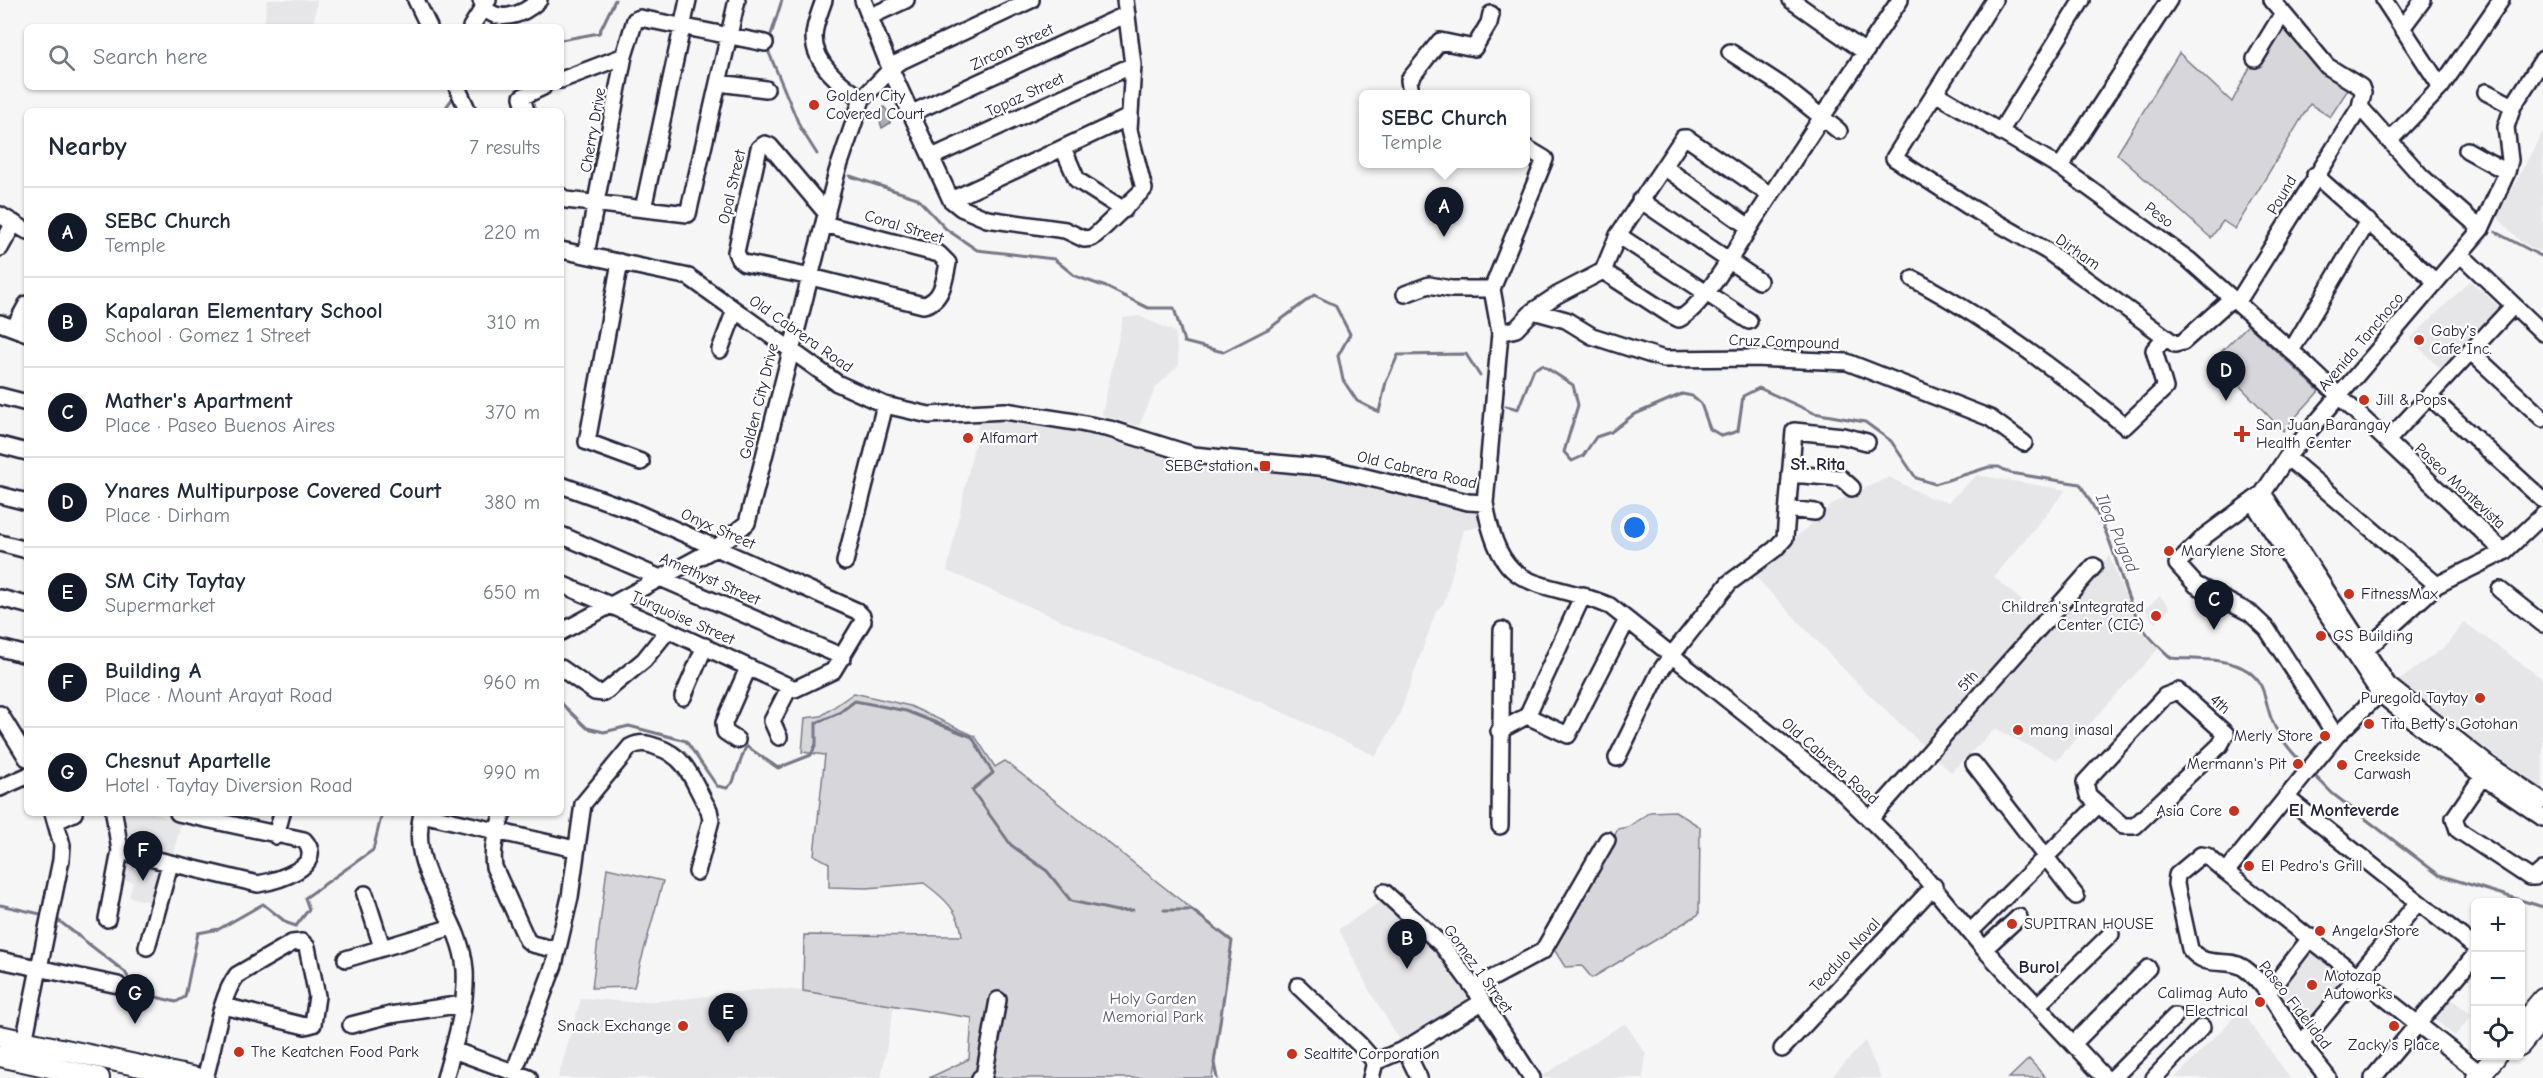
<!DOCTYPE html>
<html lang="en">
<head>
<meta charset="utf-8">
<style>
  :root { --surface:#fff; --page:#f6f6f7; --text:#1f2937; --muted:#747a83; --line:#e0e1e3; --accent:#111827 }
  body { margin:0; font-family:"Comic Neue",sans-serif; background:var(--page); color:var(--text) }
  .controls { position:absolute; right:18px; bottom:18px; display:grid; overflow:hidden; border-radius:9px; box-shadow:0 2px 4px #0004 }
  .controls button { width:54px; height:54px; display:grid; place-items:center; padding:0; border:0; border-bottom:2px solid var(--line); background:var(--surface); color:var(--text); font:30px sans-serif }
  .you { position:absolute; left:1635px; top:528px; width:21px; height:21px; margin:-15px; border:4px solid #fff; border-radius:50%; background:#1a73e8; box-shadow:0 0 0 9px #1a73e833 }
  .badge { display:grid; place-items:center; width:39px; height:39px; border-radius:50%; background:var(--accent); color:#fff; font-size:20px; font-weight:700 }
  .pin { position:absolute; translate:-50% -50px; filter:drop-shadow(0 2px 3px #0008) }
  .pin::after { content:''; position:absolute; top:32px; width:21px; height:18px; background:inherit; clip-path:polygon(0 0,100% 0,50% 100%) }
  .popup { position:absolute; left:1359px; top:90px; width:171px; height:78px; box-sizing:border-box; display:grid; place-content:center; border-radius:9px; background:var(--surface); filter:drop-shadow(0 2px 4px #0005); font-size:20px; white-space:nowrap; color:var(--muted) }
  .popup b { font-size:22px; color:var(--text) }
  .popup::after { content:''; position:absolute; left:50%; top:100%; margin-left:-12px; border:12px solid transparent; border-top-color:var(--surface) }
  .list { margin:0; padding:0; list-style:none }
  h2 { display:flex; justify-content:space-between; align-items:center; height:78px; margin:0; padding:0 24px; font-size:26px }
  h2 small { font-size:20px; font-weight:400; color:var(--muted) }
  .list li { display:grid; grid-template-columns:39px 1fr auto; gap:18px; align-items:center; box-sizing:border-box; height:90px; padding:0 24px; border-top:2px solid var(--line) }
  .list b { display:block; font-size:22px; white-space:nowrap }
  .list p { margin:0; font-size:20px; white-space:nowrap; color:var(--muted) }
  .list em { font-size:20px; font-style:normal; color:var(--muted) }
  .icon { flex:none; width:33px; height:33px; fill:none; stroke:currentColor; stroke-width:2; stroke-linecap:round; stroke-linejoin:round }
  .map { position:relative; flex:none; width:2543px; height:1078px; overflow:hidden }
  .search { position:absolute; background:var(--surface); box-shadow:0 2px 4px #0004; left:24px; top:24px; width:540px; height:66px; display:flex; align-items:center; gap:15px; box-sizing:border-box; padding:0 21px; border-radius:9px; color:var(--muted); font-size:22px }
  .panel { position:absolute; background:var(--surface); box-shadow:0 2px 4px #0004; left:24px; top:108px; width:540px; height:708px; border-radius:9px }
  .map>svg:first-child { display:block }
</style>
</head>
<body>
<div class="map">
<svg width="2543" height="1078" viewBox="0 0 2543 1078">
  <rect width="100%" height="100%" fill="#f6f6f7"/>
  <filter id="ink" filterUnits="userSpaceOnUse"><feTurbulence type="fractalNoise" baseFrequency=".0167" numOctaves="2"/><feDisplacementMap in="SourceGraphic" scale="12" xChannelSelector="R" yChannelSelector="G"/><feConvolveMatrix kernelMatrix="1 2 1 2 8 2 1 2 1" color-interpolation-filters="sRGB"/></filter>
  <g filter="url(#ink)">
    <path fill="#e6e6e9" d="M267,0H317L313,27H264Z
      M2543,131V253L2521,242L2497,217Z
      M2470,281L2501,308L2443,371L2410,339Z
      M1139,316L1175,332L1179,365L1156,387L1139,426L1102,415L1123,318Z
      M980,418L1056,425L1320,472L1481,509L1483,526L1464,530L1444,603L1436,611L1399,716L1376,756L1265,704L1151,659L947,571Z
      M1977,475L2066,490L1994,577L2049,624L2109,556L2131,611L2145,635L2158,649L2057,760L1995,729L1951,772L1854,680L1754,575L1834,503L1889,477L1928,497L1948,502Z
      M2160,596L2170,608L2155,623L2145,609Z
      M2464,622L2543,679V791L2397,682L2448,644Z
      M122,813H155L181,823L173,855L141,848L142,842L129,840Z
      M132,859L163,867L156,900L150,902L129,897L133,882L119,879L125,861Z
      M1383,900L1406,910L1478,1001L1403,1045L1369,990L1339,929Z
      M2312,946L2350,976L2301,1035L2274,995Z
      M771,988L803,991L894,1007L881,1078H558L581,998L630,1002L675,1000Z
      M2445,994L2472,1015L2455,1036L2429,1015Z
      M2241,1010L2290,1078H2175Z
      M1625,1023L1646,1054L1643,1078H1539Z
      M1865,1041L1881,1078H1831Z"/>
    <path fill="#d7d7db" stroke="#7c7c8b" stroke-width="1.5" d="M2275,19L2321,71L2349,88L2330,117L2310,104L2235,229L2223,221L2211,238L2117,154L2179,53L2232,102Z
      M2248,325L2319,391L2283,431L2214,359Z
      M854,693L910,706L975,736L995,767L1005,761L1232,941L1212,1078H929L969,1059L972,1018L803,991L804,935L962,936C960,911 943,897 924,883L867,888L829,887V863L814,855L825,755L802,752L805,718L821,716Z
      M1675,811L1700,827L1699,914L1592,978L1582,966L1565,967L1552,946L1618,829L1628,827L1650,812Z
      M607,868L663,881L634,987L592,988Z
      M2029,1059L2046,1078H2009Z"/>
    <path fill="#aeaeb7" stroke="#767685" stroke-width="1.5" d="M884,107L890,114V123L882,128L880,122L882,114L878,112Z"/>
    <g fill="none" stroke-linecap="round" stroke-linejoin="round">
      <path stroke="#767685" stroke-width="3" d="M561,40L599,33L615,0
        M769,41L782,0
        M767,48L800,127L817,154
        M444,110L455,95
        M850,176L917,198L946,229L977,250L1054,259L1075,276L1106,287L1148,308H1174L1184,342L1223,352L1270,328L1314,295L1335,305L1350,334L1338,356L1343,380L1357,401L1379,412L1386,382L1398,355L1466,354L1480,376
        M2495,232L2543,257
        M1506,406L1518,409L1534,369L1542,365L1573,385L1578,405L1564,452L1572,461L1583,456L1596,437L1611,432L1633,415L1682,394L1692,396L1701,404L1710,429L1722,436L1738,431L1743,396L1759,388L1814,413L1865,422L1891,441L1916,478L1935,484L1989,467H1999L2010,473L2080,484C2094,506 2106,529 2114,554C2123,581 2129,607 2145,631C2152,641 2162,649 2171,658C2193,660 2229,657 2248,671C2266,684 2264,699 2271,718C2277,735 2293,754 2306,767
        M561,703L587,728L604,732L629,726L686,741L717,786L727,788L733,782L746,746L778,768L811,755L816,744V723L839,713L855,701L906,711L972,737L993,773L972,790L1011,845L1047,871L1071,901L1117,911L1133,910
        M2313,774L2333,794L2439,875L2543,907
        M0,905L45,915
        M1164,910H1192L1232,941L1214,1063L1217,1078
        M54,917L125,972L136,992L176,1002L185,997L198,933L219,929L263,904L287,923L296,926L309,909L305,898L373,850L382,813"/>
      <g stroke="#22223b" stroke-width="20">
        <path id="minor" d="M416,0L429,27
          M481,0C491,27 523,16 539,0
          M824,0C820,12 814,25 814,37C814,65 842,85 862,99
          M863,0L890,68L951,200L961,208L987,219L1065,230L1084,239L1092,238L1099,232L1144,189L1129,130L1133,65L1125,0
          M1791,0L1865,52
          M1994,0L1894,158L1968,206L2047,251L2175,344L2183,342L2232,298
          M2384,0L2441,87
          M869,17L906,0
          M471,27L488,0
          M2402,28L2423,0
          M1730,52L1784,87L1839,131
          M2255,59L2283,13
          M561,80L624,56
          M719,83L766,89
          M457,87L468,111
          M2486,92L2513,106
          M1935,93L2060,167L2189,260L2298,357L2504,552
          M1411,94L1409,80L1440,41L1474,48L1489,23L1491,14
          M2360,107L2421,176L2481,229
          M526,111L522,97L543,87
          M912,113L1127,14
          M2000,132L2082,0
          M2389,141L2441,87L2501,0
          M1525,147L1545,159L1492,289L1500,333L1485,503C1501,599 1538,576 1610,606L1838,788L1907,856L1984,949L2105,1078
          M1063,148L1077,180L1124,210
          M2467,150L2507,172
          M932,157L1133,65
          M1664,167L1749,227
          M2060,167L2169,0
          M2315,175L2436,282
          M561,196L566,200L688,214L737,0
          M951,200L1129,117
          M1640,200L1759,281
          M643,209L688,0
          M0,215L27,231
          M824,224L939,254L948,263C945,279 942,302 923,305L811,277L744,263L739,259L736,252L759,148L765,144L770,146L827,214
          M1618,235L1749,321
          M0,248L14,223
          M561,250L689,277L837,383L885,405L929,415L1005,411L1075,422L1110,429L1193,455L1329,468L1468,502L1485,503
          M586,254L624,56L635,20L640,18L765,43
          M2460,254L2543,333
          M620,262L587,442L641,462
          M1603,271L1669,314L1679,319C1704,307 1739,243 1756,217C1804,145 1851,72 1900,0
          M1913,279C1990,320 2058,370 2125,426L2165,388L2154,350L2165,337
          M1405,294L1429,285L1451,289H1492
          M2237,303L2360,107L2363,93L2361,87L2327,66L2272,0
          M1533,311L1566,320L1592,336L1664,359L1754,358L1847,362L1990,418L2024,443
          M0,323L27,333
          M14,328L27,304
          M1500,333L1516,329L1533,311L1557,295L1603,271L1618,235L1683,138H1687L1770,195
          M720,350L735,310
          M2291,351L2368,221
          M2470,351L2543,419
          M0,396L27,403
          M2429,396L2543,500
          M2387,441L2513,306
          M0,445L27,452
          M2287,457L2437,585
          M1790,474L1841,478L1852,488
          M561,485L631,510L857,611L862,616L863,621L833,671L795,689L668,630L561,584
          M2263,493L2388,685L2484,761L2543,801
          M0,495L27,502
          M2252,501L2380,694L2483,777L2543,818
          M1788,509L1815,512
          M561,535L843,657
          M0,543L27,550
          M845,562L885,405
          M2500,590L2543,624
          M0,598L27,605
          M561,632L716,548L747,523L837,172L862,99L897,63L1031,0
          M0,648L27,655
          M2359,656L2437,585L2504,552L2543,515
          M561,668L595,692L604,693L644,660L668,630
          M2388,685L2336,736L2226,872L2486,1078
          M2178,691L2226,734L2220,745L2135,826H2123L2088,795L2085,782L2165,696Z
          M683,697L705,646
          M0,714L27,758
          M1527,716L1568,735L1627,620
          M1499,731L1527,716L1583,595
          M2336,736L2267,629L2250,613L2196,585L2177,564L2205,536L2263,493L2287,457L2481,229L2507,172L2510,160L2506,127L2513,106L2543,59
          M779,737L772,721L789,688
          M737,740L725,732L724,723L748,668
          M1617,758L1659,673L1671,656L1729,583L1775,549L1785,538L1794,431L1843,436L1867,442
          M1974,764L2076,896
          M2487,770L2454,818L2458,830L2529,877H2535L2543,870
          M0,788L27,776
          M2286,797L2476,948
          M422,813C407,874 461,913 465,970C467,1006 455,1043 445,1078
          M503,813C497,830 491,849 494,867L527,940L532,944L557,950
          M422,814L575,849
          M1870,819L2094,566
          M57,821L74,813
          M1500,826L1502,630
          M276,836L282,813
          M120,851L258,884C275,881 328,867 304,840L178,813
          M2226,872L2207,856L2201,855L2177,875L2176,884L2190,949C2207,971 2226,956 2244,968C2268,985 2283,1018 2300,1042C2308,1054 2319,1066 2328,1078
          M1384,892L1442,945L1474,988L1532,1078
          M365,894L382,947
          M107,919L120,851L114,813
          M1970,932L2098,805
          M147,947L170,864
          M1984,949L2019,917
          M346,959L452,927
          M0,960L118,985
          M1298,986L1360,1045L1375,1062
          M1474,988L1543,951L1607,840
          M2267,994L2311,937
          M2037,1006L2111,934
          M351,1025L390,1015L463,1004
          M24,1042L61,860L62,845L53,813
          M2073,1044L2148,968
          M2301,1044L2418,902
          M1405,1049L1419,1078
          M1782,1049L1934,886
          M453,1050L529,1078
          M514,1072L554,965L570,897L583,804L630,747C640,742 647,743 657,747C689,757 693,784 709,810L711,820L697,872
          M205,1078C214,1049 219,998 237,975L292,943L302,942L307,947L317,996L313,1024L305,1026L224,1006
          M980,1078L984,1076L998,1000
          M1371,1078L1375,1062L1405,1049L1482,1002
          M2113,1078L2175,1016
          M2154,1078L2202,1027
          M2373,1078L2476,954"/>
      </g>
      <g stroke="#22223b" stroke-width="24">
        <path id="major" d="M2522,1024L2543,999
          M0,1036L196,1078
          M2520,1045L2543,1017
          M0,1056L99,1078
          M2477,1078L2496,1056"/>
      </g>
      <use href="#minor" stroke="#fff" stroke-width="15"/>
      <use href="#major" stroke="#fff" stroke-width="20"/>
    </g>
  </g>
  <g fill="#c8321e" stroke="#fff" stroke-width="2">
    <circle cx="814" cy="105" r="6"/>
    <circle cx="2419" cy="340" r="6"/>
    <circle cx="2364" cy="400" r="6"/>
    <path d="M2239 425h6v6h6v6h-6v6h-6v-6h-6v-6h6z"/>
    <circle cx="968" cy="438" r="6"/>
    <rect x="1259" y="460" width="12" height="12" rx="3"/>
    <circle cx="2169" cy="551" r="6"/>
    <circle cx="2349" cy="594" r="6"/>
    <circle cx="2156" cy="616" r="6"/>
    <circle cx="2321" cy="636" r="6"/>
    <circle cx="2480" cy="698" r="6"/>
    <circle cx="2369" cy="724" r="6"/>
    <circle cx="2018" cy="730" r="6"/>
    <circle cx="2325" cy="736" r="6"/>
    <circle cx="2298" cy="764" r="6"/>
    <circle cx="2342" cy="765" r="6"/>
    <circle cx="2234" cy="811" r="6"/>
    <circle cx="2249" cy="866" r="6"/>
    <circle cx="2012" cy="924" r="6"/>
    <circle cx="2320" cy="931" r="6"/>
    <circle cx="2312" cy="985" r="6"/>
    <circle cx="2260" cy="1002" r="6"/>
    <circle cx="683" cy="1026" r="6"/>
    <circle cx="2394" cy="1026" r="6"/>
    <circle cx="239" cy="1052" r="6"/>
    <circle cx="1292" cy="1054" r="6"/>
  </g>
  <g text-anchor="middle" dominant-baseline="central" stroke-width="4.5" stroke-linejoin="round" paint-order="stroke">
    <g font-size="16" fill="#22223b" stroke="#fff">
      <text transform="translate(1012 47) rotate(-25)">Zircon Street</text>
      <text transform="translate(1025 95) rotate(-25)">Topaz Street</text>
      <text transform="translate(593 130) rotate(-80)">Cherry Drive</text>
      <text transform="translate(732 187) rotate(-77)">Opal Street</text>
      <text transform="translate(2282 195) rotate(-59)">Pound</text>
      <text transform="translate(2159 215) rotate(37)">Peso</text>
      <text transform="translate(904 227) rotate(17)">Coral Street</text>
      <text transform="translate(2078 252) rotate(35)">Dirham</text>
      <text transform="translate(801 334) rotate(35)">Old Cabrera Road</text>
      <text transform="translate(1784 342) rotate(2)">Cruz Compound</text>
      <text transform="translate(2361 342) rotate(-50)">Avenida Tanchoco</text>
      <text transform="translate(759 401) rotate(-76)">Golden City Drive</text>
      <text transform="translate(1417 470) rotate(13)">Old Cabrera Road</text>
      <text transform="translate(2460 486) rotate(43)">Paseo Montevista</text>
      <text transform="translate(718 529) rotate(24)">Onyx Street</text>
      <text transform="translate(710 579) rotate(24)">Amethyst Street</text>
      <text transform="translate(683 618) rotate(24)">Turquoise Street</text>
      <text transform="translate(1968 681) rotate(-48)">5th</text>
      <text transform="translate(2220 704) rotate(42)">4th</text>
      <text transform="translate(1830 761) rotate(41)">Old Cabrera Road</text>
      <text transform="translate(1845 955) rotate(-47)">Teodulo Naval</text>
      <text transform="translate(1478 969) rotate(54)">Gomez 1 Street</text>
      <text transform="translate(2295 1005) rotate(52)">Paseo Fidelidad</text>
    </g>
    <g font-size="16" fill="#22223b" stroke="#fff" text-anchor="start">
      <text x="826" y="96">Golden City<tspan x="826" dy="18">Covered Court</tspan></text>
      <text x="2431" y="331">Gaby's<tspan x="2431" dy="18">Cafe Inc.</tspan></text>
      <text x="2376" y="400">Jill &amp; Pops</text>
      <text x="2256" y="425">San Juan Barangay<tspan x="2256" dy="18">Health Center</tspan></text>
      <text x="980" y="438">Alfamart</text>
      <text x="1253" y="466" text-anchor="end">SEBC station</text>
      <text x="2181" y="551">Marylene Store</text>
      <text x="2361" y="594">FitnessMax</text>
      <text x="2144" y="607" text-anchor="end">Children's Integrated<tspan x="2144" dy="18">Center (CIC)</tspan></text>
      <text x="2333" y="636">GS Building</text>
      <text x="2468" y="698" text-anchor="end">Puregold Taytay</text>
      <text x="2381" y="724">Tita Betty's Gotohan</text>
      <text x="2030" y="730">mang inasal</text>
      <text x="2313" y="736" text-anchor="end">Merly Store</text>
      <text x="2354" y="756">Creekside<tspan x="2354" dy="18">Carwash</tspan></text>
      <text x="2286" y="764" text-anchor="end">Mermann's Pit</text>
      <text x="2222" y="811" text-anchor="end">Asia Core</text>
      <text x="2261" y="866">El Pedro's Grill</text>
      <text x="2024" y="924">SUPITRAN HOUSE</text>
      <text x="2332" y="931">Angela Store</text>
      <text x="2324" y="976">Motozap<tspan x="2324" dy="18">Autoworks</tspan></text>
      <text x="2248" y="993" text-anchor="end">Calimag Auto<tspan x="2248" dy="18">Electrical</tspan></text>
      <text x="671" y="1026" text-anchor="end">Snack Exchange</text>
      <text x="2394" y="1045" text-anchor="middle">Zacky's Place</text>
      <text x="251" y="1052">The Keatchen Food Park</text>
      <text x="1304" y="1054">Sealtite Corporation</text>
    </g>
    <g font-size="16" fill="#58586b" stroke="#fff">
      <text x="1153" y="999">Holy Garden<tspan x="1153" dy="18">Memorial Park</tspan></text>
    </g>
    <g font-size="18" font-weight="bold" fill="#22223b" stroke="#fff">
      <text x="1818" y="464">St. Rita</text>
      <text x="2344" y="810">El Monteverde</text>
      <text x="2039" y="967">Burol</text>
    </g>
    <g font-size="18" font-style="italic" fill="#5a5a6d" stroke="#fff">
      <text transform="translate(2117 533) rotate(67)">Ilog Pugad</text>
    </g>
  </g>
</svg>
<div class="controls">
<button>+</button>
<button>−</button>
<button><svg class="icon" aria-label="locate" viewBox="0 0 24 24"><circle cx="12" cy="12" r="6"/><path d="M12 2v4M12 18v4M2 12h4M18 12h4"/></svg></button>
</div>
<div class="you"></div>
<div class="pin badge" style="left:1444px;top:237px">A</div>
<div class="popup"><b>SEBC Church</b>Temple</div>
<div class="pin badge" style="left:1407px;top:969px">B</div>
<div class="pin badge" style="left:2214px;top:630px">C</div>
<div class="pin badge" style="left:2226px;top:401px">D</div>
<div class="pin badge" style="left:728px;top:1043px">E</div>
<div class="pin badge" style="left:143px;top:881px">F</div>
<div class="pin badge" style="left:135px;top:1024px">G</div>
<div class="search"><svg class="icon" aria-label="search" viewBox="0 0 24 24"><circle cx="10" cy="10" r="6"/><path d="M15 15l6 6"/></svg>Search here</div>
<section class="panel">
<h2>Nearby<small>7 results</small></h2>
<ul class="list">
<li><span class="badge">A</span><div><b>SEBC Church</b><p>Temple</p></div><em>220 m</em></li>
<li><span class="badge">B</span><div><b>Kapalaran Elementary School</b><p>School · Gomez 1 Street</p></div><em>310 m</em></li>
<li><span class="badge">C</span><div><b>Mather's Apartment</b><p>Place · Paseo Buenos Aires</p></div><em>370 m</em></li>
<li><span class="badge">D</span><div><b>Ynares Multipurpose Covered Court</b><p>Place · Dirham</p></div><em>380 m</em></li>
<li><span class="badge">E</span><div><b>SM City Taytay</b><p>Supermarket</p></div><em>650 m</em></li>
<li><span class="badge">F</span><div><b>Building A</b><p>Place · Mount Arayat Road</p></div><em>960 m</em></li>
<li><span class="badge">G</span><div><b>Chesnut Apartelle</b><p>Hotel · Taytay Diversion Road</p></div><em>990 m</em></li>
</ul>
</section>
</div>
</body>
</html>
